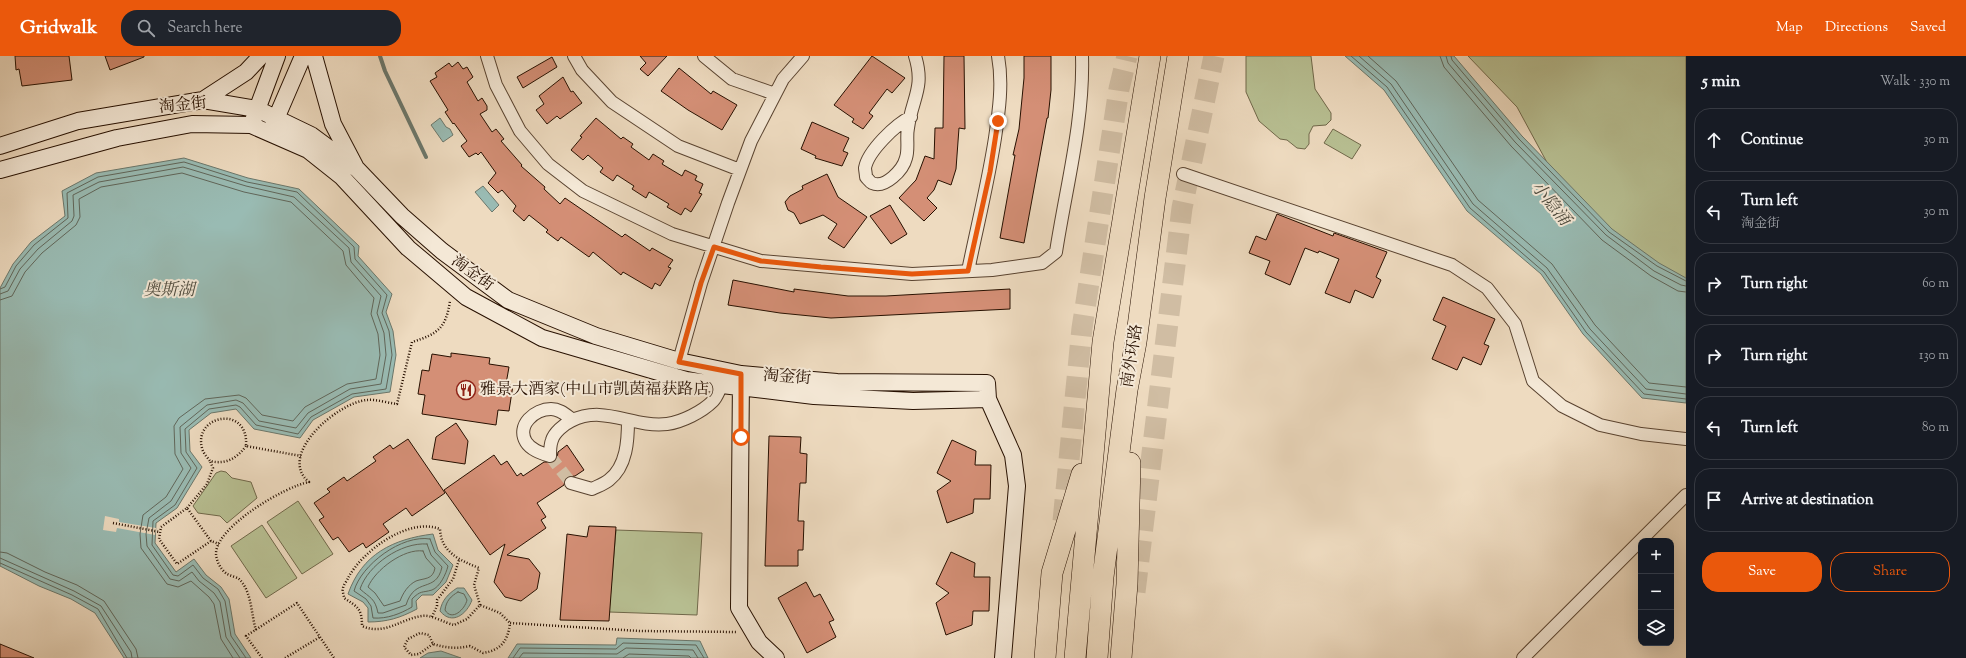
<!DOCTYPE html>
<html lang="en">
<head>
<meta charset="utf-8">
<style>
  :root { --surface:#171b24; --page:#20242c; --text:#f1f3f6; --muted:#9ea1a6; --line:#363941; --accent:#ea580c }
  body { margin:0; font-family:"Sorts Mill Goudy","Noto Serif SC",serif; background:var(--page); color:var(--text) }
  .controls { position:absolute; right:12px; bottom:12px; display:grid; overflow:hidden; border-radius:8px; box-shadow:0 4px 16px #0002 }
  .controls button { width:36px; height:36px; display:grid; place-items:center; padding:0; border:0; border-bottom:1px solid var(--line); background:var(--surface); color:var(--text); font:20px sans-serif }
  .stop { position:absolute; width:12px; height:12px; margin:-9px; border:3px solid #ea580c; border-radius:50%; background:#fff }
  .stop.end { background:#ea580c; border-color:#fff; box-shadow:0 1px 4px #0008 }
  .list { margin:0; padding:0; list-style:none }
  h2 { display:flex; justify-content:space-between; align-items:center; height:52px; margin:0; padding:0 16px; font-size:17px }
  h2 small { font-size:13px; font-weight:400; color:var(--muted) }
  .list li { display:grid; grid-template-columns:26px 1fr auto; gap:12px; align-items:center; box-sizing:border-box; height:64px; margin:0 8px 8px; padding:0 8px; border:1px solid var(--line); border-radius:16px }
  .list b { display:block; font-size:15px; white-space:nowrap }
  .list p { margin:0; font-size:13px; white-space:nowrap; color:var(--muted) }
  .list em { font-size:13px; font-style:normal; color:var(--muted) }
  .actions { display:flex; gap:8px; padding:12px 16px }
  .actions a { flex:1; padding:9px 0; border:1px solid var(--accent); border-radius:16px; text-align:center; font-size:14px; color:var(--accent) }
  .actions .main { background:var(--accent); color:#fff }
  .icon { flex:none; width:22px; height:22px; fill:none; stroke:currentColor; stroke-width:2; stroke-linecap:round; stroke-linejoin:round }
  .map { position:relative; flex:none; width:1686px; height:602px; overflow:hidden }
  header { display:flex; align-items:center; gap:24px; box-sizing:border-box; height:56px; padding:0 20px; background:var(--accent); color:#fff }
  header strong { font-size:19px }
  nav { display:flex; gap:22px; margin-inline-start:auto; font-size:14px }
  .search { width:280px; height:36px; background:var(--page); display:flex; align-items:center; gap:10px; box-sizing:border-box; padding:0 14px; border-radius:16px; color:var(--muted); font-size:15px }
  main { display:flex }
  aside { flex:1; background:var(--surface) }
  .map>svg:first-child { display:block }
</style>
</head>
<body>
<header>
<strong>Gridwalk</strong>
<div class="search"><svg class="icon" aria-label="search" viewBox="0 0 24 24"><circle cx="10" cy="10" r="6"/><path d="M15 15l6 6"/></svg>Search here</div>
<nav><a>Map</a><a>Directions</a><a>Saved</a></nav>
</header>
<main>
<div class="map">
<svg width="1686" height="602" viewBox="0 0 1686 602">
  <rect width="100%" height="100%" fill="#eedbc0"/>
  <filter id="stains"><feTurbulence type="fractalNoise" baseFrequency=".005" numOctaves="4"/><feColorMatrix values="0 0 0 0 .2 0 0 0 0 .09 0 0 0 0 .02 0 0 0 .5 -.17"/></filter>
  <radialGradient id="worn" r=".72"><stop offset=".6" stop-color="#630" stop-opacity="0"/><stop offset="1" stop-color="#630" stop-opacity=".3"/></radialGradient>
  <path fill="#b8c093" stroke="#70684a" d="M1246,0H1311L1315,33L1331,57V64L1326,69L1313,70L1309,78V88L1305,93L1297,92L1287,84L1280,83L1259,65L1246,36Z
    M1468,0H1686V244L1557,125L1517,51Z
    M1333,73L1361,89L1352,103L1324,87Z
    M221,415L226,416L232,422L251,426L257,442L227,467L220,460L198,457L193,450L216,417Z
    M298,445L333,498L302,518L267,466Z
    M262,469L297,522L266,542L231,490Z
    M616,474L702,477L697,559L609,556Z"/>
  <path fill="#99bbb3" stroke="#6b776b" d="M1345,0H1454L1522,80L1612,173L1659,207L1686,222V347L1642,342L1583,278L1541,218L1467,155L1384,34Z
    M440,62L446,71L450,73L453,79L443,86L431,69Z
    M184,102L248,122L299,133L359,190L358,200L392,238L386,256L393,275L396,299L390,336L354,341L313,364L300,382L254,373L236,353L211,357L189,374L190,395L202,411L177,452L156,467L155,487L176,516L194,503L206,519L221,531L229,543L235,578L251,602H124L95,557L71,543L39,530L0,510V232L13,208L31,186L65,160L62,135L96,117Z
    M483,130L499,149L492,156L475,136Z
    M433,478L438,494L453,509L446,526L433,539H422L416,545L417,553C400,562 387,566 368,566V552L363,546L348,538C362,498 393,483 433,478Z
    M457,532H464L472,544C467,558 452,570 440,555C442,544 448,538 457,532Z
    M617,582L700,585L708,602H508L517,588L616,589Z
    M441,595L461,602H420L428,597Z"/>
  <path fill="#eedbc0" d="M105,460L119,463V466L156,472L155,479L117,472L116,476L103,474Z"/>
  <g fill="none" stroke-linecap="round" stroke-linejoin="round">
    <path stroke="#60665a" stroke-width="1" d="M1351,0L1387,31L1470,152L1544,216L1586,276L1644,338L1686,343
      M1359,0L1391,28L1473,148L1547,212L1590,273L1646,333L1686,338
      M1368,0L1396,25L1478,144L1552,208L1595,269L1649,327L1686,331
      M1440,0L1444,11L1511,90L1602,184L1651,220L1678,235L1686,236
      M1446,0L1448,7L1515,86L1606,179L1654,215L1681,229L1686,230
      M1451,0L1452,4L1519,83L1609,176L1657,210L1686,225
      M0,233L5,231L16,210L34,189L68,162L67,137L98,121L184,106L247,126L297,136L354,191L355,203L387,239L382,257L389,275L392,299L386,333L352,338L311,361L298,378L256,369L240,351L236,349L209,353L185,373L186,396L197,412L175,449L153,465L152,489L173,519L178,520L193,509L203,522L218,533L225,545L231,580L246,602
      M0,238L8,235L20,213L38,193L72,165L74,160L73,139L99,126L183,111L246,130L294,141L349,192L351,206L381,240L377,257L384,277L386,299L381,328L350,333L308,357L296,372L259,365L243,347L236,344L207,349L180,371L181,397L191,412L171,445L149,462L146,478L147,490L170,523L179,525L192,516L199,525L214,537L220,546L226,581L240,602
      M0,244L12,240L25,216L42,197L76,169L80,161L79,143L101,131L182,117L244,136L291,146L343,195L346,209L374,242L371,258L378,278L380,299L376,323L347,328L305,351L293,365L262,359L246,342L239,339L205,343L179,362L174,370L175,398L183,413L166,441L143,459L140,478L141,492L167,528L178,531L191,525L209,541L214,548L221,583L233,602
      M430,483L435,496L448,510C446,518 440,531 432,534C422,537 421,534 412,543V551C400,558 387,563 373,562L371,550L366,543L354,535C361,509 402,478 430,483Z
      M427,488L431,499L442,511C436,538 415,520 406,549L383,557H378C375,542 370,542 360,533C368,509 401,486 427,488Z
      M423,495L426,502L435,512C433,524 424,522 416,525C408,529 403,537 400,545L384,550L375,537L368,531C375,514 404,492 423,495Z
      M0,496L7,497L45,516L77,529L104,545L136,593L138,602
      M0,502L74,535L101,550L131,596L132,602
      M0,507L72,539L98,553L127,602
      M458,536L464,538L467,544C465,553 452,566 445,554C446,545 451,540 458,536Z
      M513,602L520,592L616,593L623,587L696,589L704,602
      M519,602L523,597L617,598L626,592L693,594L698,602
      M623,602L629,598L689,600L691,602"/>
    <path stroke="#6b776b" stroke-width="4" d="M380,0L385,15L426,101"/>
  </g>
  <path fill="#d48f76" stroke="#271000" d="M15,0H69L72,24L22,30L19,13L16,14Z
    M105,0H144V1L110,14Z
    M640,0H667L648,20L640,13L646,7Z
    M872,0L905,22L892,37L887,33L869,57L873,60L863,73L852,66L854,63L834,49Z
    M944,0H964L965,73L959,72L956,113L951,129L938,124L934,134L927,142L937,152L924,165L899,142L916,124L925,100L934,103L935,72H943Z
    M1024,0H1051V34L1048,62H1047L1024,187L1000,182L1015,99H1013L1019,73L1024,22Z
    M552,1L557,11L523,32L517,21Z
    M458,6L463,13L467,11L473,21L467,26L478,45L482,42L487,50V54L480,58L492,76L496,73L504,83L501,85L522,109L521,110L545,131L544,133L560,148L565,142L622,181L625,178L650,195L652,192L673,204L668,211L671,212L660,230L655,227L652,233L623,216L621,219L593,196L589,201L561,181L558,185L546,176L548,174L529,159L524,165L513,155L516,150L502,134L498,137L488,127L496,117L481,96L478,99L476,97L469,101L461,90L467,85L454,67L453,68L445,56L448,54L430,25L437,21L435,17L449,7L452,11Z
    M679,12L711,38L713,35L737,49L722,74L688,54L661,35Z
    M563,21L571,36L573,35L582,47L560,63L557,60L547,68L536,54L544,48L539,40Z
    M596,62L621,83L623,81L633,88L631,91L649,104L653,98L664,105L662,108L682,120L685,114L697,120L695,124L703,128L699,137L702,138L691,156L685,152L681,159L667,151L669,148L649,136L646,142L632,133L634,130L617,119L613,125L600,116L603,112L588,99L583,104L571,94L582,81L580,80Z
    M812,66L849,82L843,95L848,97L842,110L815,102L816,100L801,93Z
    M827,118L838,141L867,161L844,192L828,182L837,168L823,159L800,168L794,157L788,154L785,146L790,140L803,133L802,130Z
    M890,149L907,178L891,188L870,160Z
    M1277,158L1333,180L1334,177L1387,196L1376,221L1381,224L1373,242L1355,234L1350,247L1325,237L1339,203L1319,195L1318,197L1305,192L1290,229L1265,218L1270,205L1249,197L1256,180L1266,184Z
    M733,224L794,236V233L848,240H886L1010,233V253L831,262L780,257L728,249Z
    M1443,241L1495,263L1484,288L1489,290L1481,309L1463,301L1457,314L1432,303L1446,270L1433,264Z
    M451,297L490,302L489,308L509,311L506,328L513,329L509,355L498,354L496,369L422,358L425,339L418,338L422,314L429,315L432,298L451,301Z
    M456,367L468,385L465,408L432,403L436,381Z
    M769,380L801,381L800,397L807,398L806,427H800L799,443L798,465H804L803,494H798V510H765Z
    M408,383L445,437L412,460L406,452L383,468L389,476L366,492L363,487L349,496L338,481L333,484L319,464L324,461L314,447L330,436L327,433L344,421L347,425L376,405L373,401L390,389L393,393Z
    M952,384L976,395L975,409H991L990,443H974L973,457L947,467L937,435L951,425L937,417Z
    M567,389L584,414L575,420L566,421L564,429L537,447L546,461L541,464L546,472L507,499L529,503L540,517L537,533L521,545L505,541L494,526L505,488L490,499L444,434L494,399L501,409L507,405L517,420L521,417L523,420L544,406H554L557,403L558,396Z
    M589,470L616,471L609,565L560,564L567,478L587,481Z
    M951,496L975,507L974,521H990L989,555H973L972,569L946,579L936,547L949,537L936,528Z
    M806,526L814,541L820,538L834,564L829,566L836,581L807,597L778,542Z
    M0,588L34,602H0Z"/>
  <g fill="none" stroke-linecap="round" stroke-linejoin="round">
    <path stroke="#d0bda3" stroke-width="12" stroke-dasharray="12 6" stroke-linecap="butt" d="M550,400L571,427"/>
    <path stroke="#d0bda3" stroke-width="21" stroke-dasharray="21 10" stroke-linecap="butt" d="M1063,465L1082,272L1119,33L1127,0
      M1135,536L1182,152L1214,0"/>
    <g stroke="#594330" stroke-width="14">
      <path id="street" d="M487,0L496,29L520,75L548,108L583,135L672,178L761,205L912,218L992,214L1042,207L1056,196C1066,131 1084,65 1082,0
        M574,0L582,14L612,46L678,90L740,114
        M704,0L732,23L775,38
        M911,61C896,68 868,95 865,112C865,114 866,118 866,121C868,123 870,126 872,127C885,133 903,114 906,102C909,93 906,81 908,72C912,42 925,32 915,0
        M1183,118L1452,209L1487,232L1515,268L1533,325L1562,350L1600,369L1641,378L1686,383
        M968,215C977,171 988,127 995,82C999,55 1003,27 998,0
        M679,305L701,227L728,147L751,85L783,23L803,0
        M573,364C566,359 560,353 551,353C535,353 516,369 526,386C531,394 541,397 550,400C550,395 550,389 552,384C554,377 564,368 571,365C604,348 632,372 667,368C682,366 702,356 713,345C717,341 719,334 722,329
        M571,427L592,433C598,430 604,428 609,424C627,410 628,384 628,364
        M1523,602L1686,439"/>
    </g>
    <g stroke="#271000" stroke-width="18">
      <path id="secondary" d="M314,0L333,68L355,110
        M203,44L246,16L261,0
        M254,62L277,0
        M272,72L303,0
        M0,90L78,65L203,44L257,53L311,79L357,113L402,160L442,195L508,244L596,280L679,305L741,318L837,326L987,327L988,343L1013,399L1017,430L1003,602
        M0,114L117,82L192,68L251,69L308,94L342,121L408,192L466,241L542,282L686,324L722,329L814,340L913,345L988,343
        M741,321L739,552L759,586L776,602"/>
    </g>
    <g stroke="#271000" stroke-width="22">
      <path id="highway" d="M1045,602L1052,517L1082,418
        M1075,602L1103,286L1150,0
        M1097,602L1103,521L1127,334L1136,286L1155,142L1178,0
        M1121,602L1127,528L1130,407"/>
    </g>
    <path stroke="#271000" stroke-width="2.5" stroke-dasharray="1 2" stroke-linecap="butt" d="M246,390C237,402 226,409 210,405C207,401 203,397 202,392C193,359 249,348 246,390L301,400
      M187,452L207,428L213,412L210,405
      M113,467L160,476
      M211,485L187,452L161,471L159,483L177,508L211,485L219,488
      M480,549L474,529L479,512C459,504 441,496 440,473C409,461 363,494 348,522C347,525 343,529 343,533C342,535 344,539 344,542C358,551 362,553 362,570C385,580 400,563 422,560C430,558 445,567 454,569L467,563L480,549L500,557L510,567
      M432,561L437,550V544L453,523L459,504
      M256,574C251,559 252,535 239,523C236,521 231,520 227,518C221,514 216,505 216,497C217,470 286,430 309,426C276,399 338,346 367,344C376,343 388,347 397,348L412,286C438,278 446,272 450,245
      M433,588L419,598L411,599L404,591L408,583L420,577L429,579L433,588C446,592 457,593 470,590L483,597C501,594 508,585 510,567L640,575L737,576
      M262,602L246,580L297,547L334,602
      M285,602L320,581"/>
    <use href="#street" stroke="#f4e8d6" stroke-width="12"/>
    <use href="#secondary" stroke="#f4e8d6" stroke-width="16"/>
    <use href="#highway" stroke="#eedbc0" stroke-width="21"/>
  </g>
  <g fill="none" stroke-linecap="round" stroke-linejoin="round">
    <path stroke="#ea580c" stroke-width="5" d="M741,381V318L679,306L701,227L714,191L761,205L821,211L912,218L968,215L990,116L998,65"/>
  </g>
  <defs>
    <g id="restaurant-ring" transform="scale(1)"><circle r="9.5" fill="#f4e8d6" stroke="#8f2418" stroke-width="1.5"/><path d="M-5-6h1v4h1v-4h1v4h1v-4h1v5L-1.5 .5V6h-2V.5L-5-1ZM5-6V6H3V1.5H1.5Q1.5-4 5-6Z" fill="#8f2418"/></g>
  </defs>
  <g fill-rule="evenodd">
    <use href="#restaurant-ring" x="466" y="334"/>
  </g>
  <g text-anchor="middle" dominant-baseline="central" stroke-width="4" stroke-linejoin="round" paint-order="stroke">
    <g font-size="16" fill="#271000" stroke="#f4e8d6">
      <text transform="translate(183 50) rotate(-6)">淘金街</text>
      <text transform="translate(472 218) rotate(36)">淘金街</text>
      <text transform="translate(1133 300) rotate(-81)">南外环路</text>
      <text transform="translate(787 322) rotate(4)">淘金街</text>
    </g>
    <g font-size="16" fill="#271000" stroke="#f4e8d6" text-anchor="start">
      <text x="480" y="334">雅景大酒家(中山市凯茵福获路店)</text>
    </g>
    <g font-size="17" font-style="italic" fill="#4f4c3f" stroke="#f4e8d6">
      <text transform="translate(1550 148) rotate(51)">小隐涌</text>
      <text x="169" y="235">奥斯湖</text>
    </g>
  </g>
  <rect width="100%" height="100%" filter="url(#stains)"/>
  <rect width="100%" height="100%" fill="url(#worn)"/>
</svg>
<div class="controls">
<button>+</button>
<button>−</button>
<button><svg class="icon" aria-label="layers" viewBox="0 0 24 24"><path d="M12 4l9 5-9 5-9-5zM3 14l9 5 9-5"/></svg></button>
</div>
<div class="stop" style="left:741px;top:381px"></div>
<div class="stop end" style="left:998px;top:65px"></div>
</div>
<aside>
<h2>5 min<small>Walk · 330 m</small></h2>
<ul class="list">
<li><svg class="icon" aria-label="ahead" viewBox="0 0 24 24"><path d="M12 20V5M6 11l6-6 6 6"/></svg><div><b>Continue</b></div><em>30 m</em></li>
<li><svg class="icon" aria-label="left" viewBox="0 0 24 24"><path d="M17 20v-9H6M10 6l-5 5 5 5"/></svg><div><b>Turn left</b><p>淘金街</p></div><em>30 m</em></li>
<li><svg class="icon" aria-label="right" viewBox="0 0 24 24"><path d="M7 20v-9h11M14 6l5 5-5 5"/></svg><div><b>Turn right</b></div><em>60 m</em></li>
<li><svg class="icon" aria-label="right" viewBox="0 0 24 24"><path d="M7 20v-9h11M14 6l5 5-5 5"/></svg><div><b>Turn right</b></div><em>130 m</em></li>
<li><svg class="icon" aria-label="left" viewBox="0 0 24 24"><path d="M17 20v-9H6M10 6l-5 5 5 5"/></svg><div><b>Turn left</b></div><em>80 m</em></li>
<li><svg class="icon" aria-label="arrive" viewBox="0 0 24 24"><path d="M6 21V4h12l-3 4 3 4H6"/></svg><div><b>Arrive at destination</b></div></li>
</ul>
<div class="actions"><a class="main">Save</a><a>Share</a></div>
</aside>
</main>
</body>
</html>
